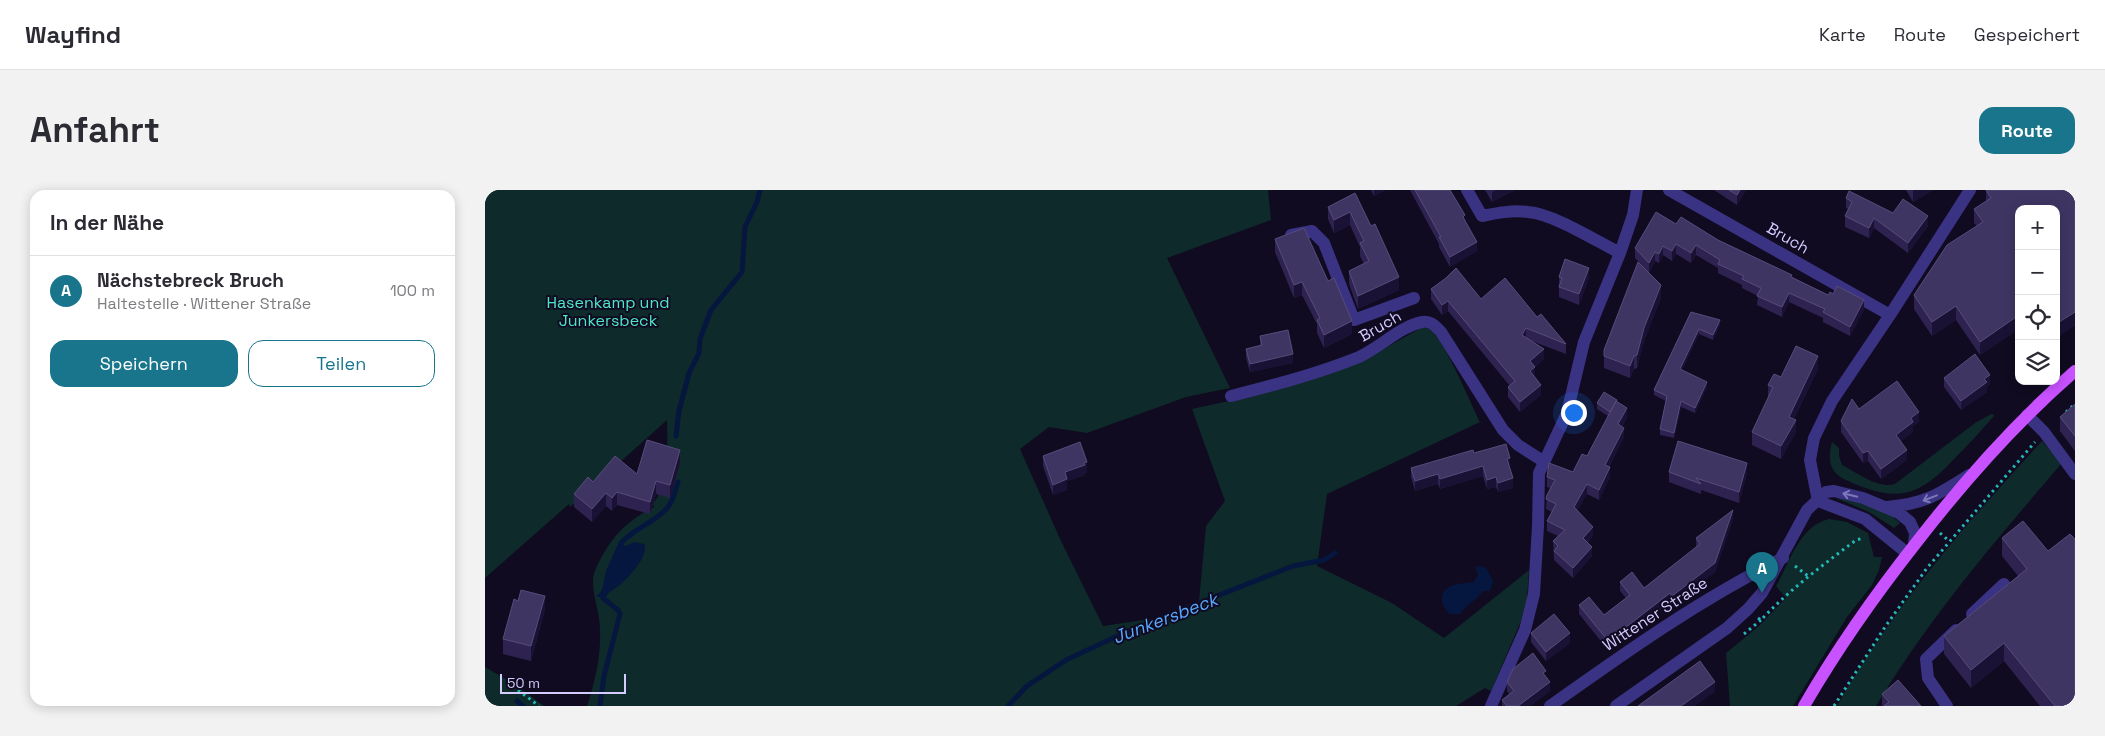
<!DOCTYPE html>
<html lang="de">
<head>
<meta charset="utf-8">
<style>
  :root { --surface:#fff; --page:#f2f2f3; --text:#2b2b33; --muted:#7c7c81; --line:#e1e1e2; --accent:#18758b }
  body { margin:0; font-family:"Space Grotesk",sans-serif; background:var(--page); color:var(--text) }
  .controls { position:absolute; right:15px; top:15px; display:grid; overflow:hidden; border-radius:10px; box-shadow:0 2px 12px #0003 }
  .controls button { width:45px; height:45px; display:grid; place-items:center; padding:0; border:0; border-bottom:1px solid var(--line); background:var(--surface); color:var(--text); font:25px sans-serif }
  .scale { position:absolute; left:15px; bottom:12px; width:126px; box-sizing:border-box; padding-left:5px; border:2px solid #d4cbff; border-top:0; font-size:14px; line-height:18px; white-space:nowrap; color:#d4cbff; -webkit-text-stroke:4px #100b20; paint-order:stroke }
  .you { position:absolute; left:1088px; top:222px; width:18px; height:18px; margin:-12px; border:4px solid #fff; border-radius:50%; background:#1a73e8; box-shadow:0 0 0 8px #1a73e833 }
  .badge { display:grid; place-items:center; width:32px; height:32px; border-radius:50%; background:var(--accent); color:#fff; font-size:16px; font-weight:700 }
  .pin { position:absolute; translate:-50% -41px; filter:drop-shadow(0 1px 2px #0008) }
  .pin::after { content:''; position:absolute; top:26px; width:18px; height:15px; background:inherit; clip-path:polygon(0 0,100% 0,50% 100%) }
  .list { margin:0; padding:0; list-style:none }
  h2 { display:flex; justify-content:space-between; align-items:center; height:65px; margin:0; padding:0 20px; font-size:21px }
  h2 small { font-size:16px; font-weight:400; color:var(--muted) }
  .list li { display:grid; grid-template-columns:32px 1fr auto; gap:15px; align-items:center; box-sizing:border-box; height:70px; padding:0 20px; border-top:1px solid var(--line) }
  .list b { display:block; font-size:19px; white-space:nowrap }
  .list p { margin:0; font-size:16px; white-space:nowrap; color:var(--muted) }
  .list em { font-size:16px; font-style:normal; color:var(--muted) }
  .actions { display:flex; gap:10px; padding:15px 20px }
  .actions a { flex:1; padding:11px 0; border:1px solid var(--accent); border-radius:15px; text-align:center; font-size:18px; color:var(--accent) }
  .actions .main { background:var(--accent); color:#fff }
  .icon { flex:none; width:28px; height:28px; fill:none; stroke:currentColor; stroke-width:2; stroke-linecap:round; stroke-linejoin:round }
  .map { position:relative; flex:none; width:1590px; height:516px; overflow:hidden; border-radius:15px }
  header { display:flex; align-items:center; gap:30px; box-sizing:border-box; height:70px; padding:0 25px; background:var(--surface); border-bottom:1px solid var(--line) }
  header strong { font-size:24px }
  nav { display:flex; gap:28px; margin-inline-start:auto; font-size:18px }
  .intro { display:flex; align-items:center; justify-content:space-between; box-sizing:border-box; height:120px; padding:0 30px }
  h1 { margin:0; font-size:35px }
  .button { padding:12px 22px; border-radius:15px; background:var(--accent); color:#fff; font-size:18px; font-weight:700 }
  main { display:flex; gap:30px; padding:0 30px }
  aside { flex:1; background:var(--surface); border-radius:15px; box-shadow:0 2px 12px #0003 }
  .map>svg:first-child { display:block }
</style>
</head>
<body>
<header>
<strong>Wayfind</strong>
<nav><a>Karte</a><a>Route</a><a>Gespeichert</a></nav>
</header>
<div class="intro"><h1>Anfahrt</h1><a class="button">Route</a></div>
<main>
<aside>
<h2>In der Nähe<small></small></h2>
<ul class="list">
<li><span class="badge">A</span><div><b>Nächstebreck Bruch</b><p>Haltestelle · Wittener Straße</p></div><em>100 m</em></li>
</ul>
<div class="actions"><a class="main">Speichern</a><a>Teilen</a></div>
</aside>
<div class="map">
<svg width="1590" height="516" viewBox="0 0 1590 516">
  <rect width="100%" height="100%" fill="#100b20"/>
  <path fill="#0e2a2b" d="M0,0H783L786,30L682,68L745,198L701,207L602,243L564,237L535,259L576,351L618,436L713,422L721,336L740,311L707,219L748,210L878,170L929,142C934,139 938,136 944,139C958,146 986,214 995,232L842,304L832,376L907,413L959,448L1044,380L1042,408L1036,431L1006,501L1000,498L971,516H102C110,492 116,466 115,440C115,423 108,408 108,391C108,382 113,374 117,366C130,343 145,329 169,317L168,314L173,306L176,294L183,295L182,230L85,317L84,314L0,388Z
    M1506,224L1509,225V226C1496,241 1483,255 1469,269C1433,308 1411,313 1361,290C1343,282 1343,268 1347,252L1354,258V266L1357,275C1373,283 1392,299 1410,294L1490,233Z
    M1557,251L1577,273C1510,351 1444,428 1391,516H1352C1407,419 1482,332 1557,251Z
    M1352,305L1405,324L1415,333L1409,338L1384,322L1353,309L1351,307Z
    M1344,329L1362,332L1383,343L1389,367H1397L1394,380L1387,395L1362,427L1308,516H1245L1241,463L1274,436L1301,408L1291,396C1305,372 1315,335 1344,329Z
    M0,477L34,497L59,516H0Z"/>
  <path fill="#05173f" d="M134,352L141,356L149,352L159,354C164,366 145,386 136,394C130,399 124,401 121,407H111L117,400L121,381Z
    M992,376L1001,378L1008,391L1005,401H998C991,411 982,414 975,424H965C954,415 953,399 969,395C975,393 983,393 989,392L993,384L990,378Z"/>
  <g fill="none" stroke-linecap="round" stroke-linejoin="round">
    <path stroke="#05173f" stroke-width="5" d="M191,246L194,221L204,183L214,163L215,149L226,120L257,82L260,37L272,12L275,0
      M136,353C149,338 170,333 183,317C188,311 191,299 193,292
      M32,511L38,516
      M115,516L119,486L135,424L133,420L118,408
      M523,516L542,496L581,470L641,442L808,376L839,370L850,363"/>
    <path stroke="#24b9b9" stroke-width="3" stroke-dasharray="2.5 4" stroke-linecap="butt" d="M1581,222L1590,214
      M1455,343L1464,351
      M1310,376L1323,386
      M1273,428L1276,430C1305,399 1338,375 1371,350L1379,348
      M1259,444L1276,430
      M33,500L54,516
      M1349,516L1400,437L1442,378L1550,252"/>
    <path stroke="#3a3283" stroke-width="12" d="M982,0L997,26C1012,23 1027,20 1043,22C1069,24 1111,51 1135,63
      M1184,0L1405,125
      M806,45L827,41L839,53L869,130L929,108
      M746,206C789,195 832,184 874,167C894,158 916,136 937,132C946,130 951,137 956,142L1018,240L1033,255L1058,271
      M1542,225L1559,242L1590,284
      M1333,311L1325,270L1329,248L1347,211L1405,125L1485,0
      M1333,311L1380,329L1422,363
      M1402,317C1439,314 1453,305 1484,285
      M1487,424L1519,394
      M1006,516L1040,440L1049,404L1053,336L1054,283L1082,223L1099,152L1135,63L1148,25L1152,0
      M1065,516C1141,462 1214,410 1298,368
      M1131,516L1242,438L1263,419L1277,403L1322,320L1341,302L1349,301L1378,308L1414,323L1425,332L1430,343L1429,355
      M1462,516L1443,488L1441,469L1471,440"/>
    <path stroke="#c852ff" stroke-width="12" d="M1319,516C1352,459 1390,405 1431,353C1479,291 1531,232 1590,181"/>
  </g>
  <path fill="#2e2350" d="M886,0H900L889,6Z
    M925,0H965L980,31L992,61L965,77L954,57V54Z
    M1000,0H1030L1007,12Z
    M1229,0H1261L1252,15Z
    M1421,0H1448L1428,12Z
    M1501,0H1590V135L1571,148V19H1534V139L1495,165L1471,130L1447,146L1429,119V105L1462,55L1492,36L1489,33V19L1501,12Z
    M870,3L914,100L873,119L864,94V81L879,74L875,66V57L865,35L849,43L843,29V17Z
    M1361,8L1408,23L1443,36L1423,63L1389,38L1384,48L1360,37V26L1363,19L1361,18Z
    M1191,34L1233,50L1343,105L1379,120L1365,146L1338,132V128L1304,112L1297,127L1272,115L1273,106L1257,98V95L1233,83V78L1211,65L1206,73L1191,64L1187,71L1178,65L1174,73L1170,71L1164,83L1150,68V58Z
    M790,49L867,144L839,158L832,143V134L817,105L809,108L790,62Z
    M1074,87L1104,88L1094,115L1074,107Z
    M946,99L996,109L1052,127L1081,154V164L1044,150L1059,169L1050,177V187L1056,205L1035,222L1023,207V197L1025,196L963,121L957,125L946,109Z
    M1176,108L1159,151L1152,178L1149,179L1145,188L1119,178V160Z
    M1206,122L1235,135L1228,150L1214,144L1197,180L1222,197L1210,223L1196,217L1189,248L1175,245V239L1181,211L1169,205V200Z
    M775,146L808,173L765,182L761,168V159L775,156Z
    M1333,179L1309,229L1311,242L1296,269L1267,255V242L1283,208V195L1296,187Z
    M1459,188L1505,194L1502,197V202L1476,220L1459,197Z
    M1132,212L1142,228L1137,236L1139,247L1124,277L1125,287L1114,310L1102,304L1092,321L1108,346L1103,352L1107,366L1088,388L1069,370L1068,351L1073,346L1062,341V331L1067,322L1061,319L1062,305L1065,298L1062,297V287L1088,282L1102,266L1123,226L1112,219V213Z
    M1590,214V261L1575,241V227Z
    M1374,219L1434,232L1428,236V242L1416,251L1422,270L1396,289L1383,271L1378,273L1356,242V231Z
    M989,263L1025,278L1028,298L1013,302L1011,297L1002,299L998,286L955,299L953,294L930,301L926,287V278Z
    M558,266L602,282L600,283V285L582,291V300L568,305L558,276Z
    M195,273L185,308L171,304L165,324L132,315L127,321L121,316L107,332L89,317V304L108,292L152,284Z
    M1184,282L1262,283L1254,313L1216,300V304L1184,292Z
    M1248,329L1230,382L1187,415L1185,412L1123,460L1094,424V415L1119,425L1141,408L1135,401V392L1159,398L1211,358V348Z
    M1517,348L1563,361L1590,516H1555L1519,471L1486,498L1459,464V446L1533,386L1517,366Z
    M60,420L46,471L18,464V449Z
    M1046,443L1085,453L1061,471L1046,452Z
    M1061,487L1065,501L1045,516H1017V510L1024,504L1022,501V492Z
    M1397,504L1436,516H1397Z"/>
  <path fill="#1a1235" d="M889,0H900L889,6Z
    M1011,0H1030L1007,12V2Z
    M1255,0H1261L1252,15V5Z
    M1429,0H1448L1428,12V1Z
    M865,22V35L849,43V30Z
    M1443,26V36L1423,63V53Z
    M1389,28V38L1384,48V38Z
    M992,52V61L965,77V67Z
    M1191,54V64L1187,71V61Z
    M1211,55V65L1206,73V63Z
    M1178,56V65L1174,73V64Z
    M1170,62V71L1164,83V73Z
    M1104,78V88L1094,115V104Z
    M914,87V100L873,119V106Z
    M817,92V105L809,108V95Z
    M1176,95V108L1159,151L1152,178V165L1159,138Z
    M1304,103V112L1297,127V117Z
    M1379,110V120L1365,146V137Z
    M963,111V121L957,125V115Z
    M1471,116V130L1447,146V132Z
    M1590,122V135L1571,148V134Z
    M1534,125V139L1495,165V152Z
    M1235,130V135L1228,150V145Z
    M867,131V144L839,158V145Z
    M1041,138V148L1037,145Z
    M1214,139V144L1195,184V179Z
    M1059,159V169L1045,181V171Z
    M808,164V173L765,182V174Z
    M1149,166V179L1145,188V176Z
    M1333,166V179L1304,239V227Z
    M1050,177V187L1045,191V181Z
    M1505,185V194L1502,197V202L1476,220V211L1499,189Z
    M1222,192V197L1210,223V218Z
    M1056,195V205L1035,222V212Z
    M1196,211V217L1189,248V243Z
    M1142,218V228L1133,244V234Z
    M1434,222V232L1428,236V242L1411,255V245L1426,228Z
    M1311,230V242L1296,269V256Z
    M1139,238V247L1120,284V275Z
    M195,260V273L185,308V295Z
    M1422,260V270L1396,289V279Z
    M1383,261V271L1378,273V263Z
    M1025,268V278L1022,279V269Z
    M602,272V282L600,283V285L582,291V300L568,305V295L580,282Z
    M1262,273V283L1254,313V302Z
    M998,276V286L955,299V289Z
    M1125,277V287L1114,310V300Z
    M953,284V294L930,301V291Z
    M1011,287V297L1002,299V290Z
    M1028,288V298L1013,302V293Z
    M171,291V304L165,324V312Z
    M1102,294V304L1089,327V317Z
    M132,302V315L127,321V308Z
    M121,303V316L107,332V319Z
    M1248,320V329L1230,382L1187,415V406Z
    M1108,337V346L1098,357V348Z
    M1107,357V366L1088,388V378Z
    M1185,403V412L1123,460V451Z
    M60,406V420L46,471V456Z
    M1085,443V453L1061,471V462Z
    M1519,453V471L1486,498V480Z
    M1065,492V501L1045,516H1033Z
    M1230,492V502L1210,516H1196Z"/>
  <path fill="#3f3563" stroke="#574c7b" d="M930,0H965L980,25L978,27L992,52L965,67L954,47H956Z
    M1244,0H1255L1252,5Z
    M1501,0H1590V122L1571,134V19H1534V125L1495,152L1471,116L1447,132L1429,105L1462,55L1498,32L1489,19L1506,8Z
    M1364,1L1408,23L1418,9L1443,26L1423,53L1389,28L1384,38L1360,26L1367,12L1361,8Z
    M870,3L886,36L890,34L914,87L873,106L864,81L884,71L875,53L879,51L865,22L849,30L843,17Z
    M1171,22L1191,34L1196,27L1233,50L1307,85L1306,87L1343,105L1345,102L1348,104L1352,96L1379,110L1365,137L1338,122L1340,119L1304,103L1297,117L1272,106L1276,98L1257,89L1259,86L1233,74L1235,70L1211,55L1206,63L1191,54L1187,61L1178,56L1174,64L1170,62L1164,73L1150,58Z
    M819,38L843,91L849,88L867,131L839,145L832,130L835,128L817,92L809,95L790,49Z
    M1080,69L1104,78L1094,104L1074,97L1077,88L1074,87Z
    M1153,72L1176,95L1159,138L1152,165L1149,166L1145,176L1119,166V160Z
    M971,78L996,109L1020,88L1052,127L1056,124L1081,154L1041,138L1037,145L1059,159L1045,171L1050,177L1045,181L1056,195L1035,212L1023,197L1030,191L963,111L957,115L946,99L961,88Z
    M1206,122L1235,130L1228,145L1214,139L1195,179L1222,192L1210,218L1196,211L1189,243L1175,239L1182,206L1169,200Z
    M803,140L808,164L765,174L761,159L777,155L775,146Z
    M1311,156L1333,166L1304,227L1311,230L1296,256L1267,242L1288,197L1283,195L1289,184L1296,187Z
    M1490,164L1505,185L1499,189L1502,192L1476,211L1459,188Z
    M1412,191L1434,222L1426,228L1428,232L1411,245L1422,260L1396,279L1383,261L1378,263L1356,231L1367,209L1374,219Z
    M1119,202L1132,210L1125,222L1112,213Z
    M1131,211L1142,218L1133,234L1139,238L1120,275L1125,277L1114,300L1102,294L1089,317L1108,337L1098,348L1107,357L1088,378L1069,361L1073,356L1068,351L1080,340L1062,331L1071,314L1061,309L1062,305L1070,290L1062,287L1064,273L1088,282L1097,264L1102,266Z
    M1590,214V246L1575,227Z
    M162,250L195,260L185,295L171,291L165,312L132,302L127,308L121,303L107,319L89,304L103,287L108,292L130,266L152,284Z
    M1193,251L1262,273L1254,302L1211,288L1216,294L1184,282Z
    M595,252L602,272L599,273L600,275L580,282L582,289L568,295L558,266Z
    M1021,254L1025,268L1022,269L1028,288L1013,293L1011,287L1002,290L998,276L955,289L953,284L930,291L926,278L988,260L989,263Z
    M1248,320L1230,373L1187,406L1185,403L1123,451L1094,415L1104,407L1119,425L1145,405L1135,392L1147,382L1159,398L1215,354L1211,348Z
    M1538,331L1563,361L1585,344L1590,349V516H1570L1519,453L1486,480L1459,446L1542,379L1517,348Z
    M36,400L60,406L46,456L18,449L29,409L33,411Z
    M1069,424L1085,443L1061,462L1046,443Z
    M1048,463L1061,481L1058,483L1065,492L1033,516H1022L1017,510L1029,501L1022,492L1028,479Z
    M1215,471L1230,492L1196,516H1153Z
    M1413,490L1436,516H1399L1404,512L1397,504Z"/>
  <defs><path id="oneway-shaft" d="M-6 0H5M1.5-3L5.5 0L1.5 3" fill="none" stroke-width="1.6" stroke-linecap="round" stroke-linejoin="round" transform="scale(1.25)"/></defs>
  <g stroke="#7f77bb">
    <use href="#oneway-shaft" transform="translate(1365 305) rotate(-166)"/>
    <use href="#oneway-shaft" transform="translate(1445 308) rotate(159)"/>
  </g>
  <g text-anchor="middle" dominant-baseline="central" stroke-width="4" stroke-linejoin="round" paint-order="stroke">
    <g font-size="16" fill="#d4cbff" stroke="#100b20">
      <text transform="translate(1303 48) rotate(30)">Bruch</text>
      <text transform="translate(895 136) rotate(-30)">Bruch</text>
      <text transform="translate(1170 424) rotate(-33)">Wittener Straße</text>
    </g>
    <g font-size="16" fill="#4ee7ca" stroke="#100b20">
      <text x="123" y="112">Hasenkamp und<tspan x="123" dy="18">Junkersbeck</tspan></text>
    </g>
    <g font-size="18" font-style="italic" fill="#59a8ff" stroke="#100b20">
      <text transform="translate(680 428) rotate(-21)">Junkersbeck</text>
    </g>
  </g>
</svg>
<div class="controls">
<button>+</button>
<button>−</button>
<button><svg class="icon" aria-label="locate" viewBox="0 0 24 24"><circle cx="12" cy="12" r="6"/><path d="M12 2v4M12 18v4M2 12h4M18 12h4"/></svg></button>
<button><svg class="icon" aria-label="layers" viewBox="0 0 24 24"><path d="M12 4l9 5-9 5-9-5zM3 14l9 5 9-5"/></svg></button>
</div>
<div class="scale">50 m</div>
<div class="you"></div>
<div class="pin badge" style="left:1277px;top:403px">A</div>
</div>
</main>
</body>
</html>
